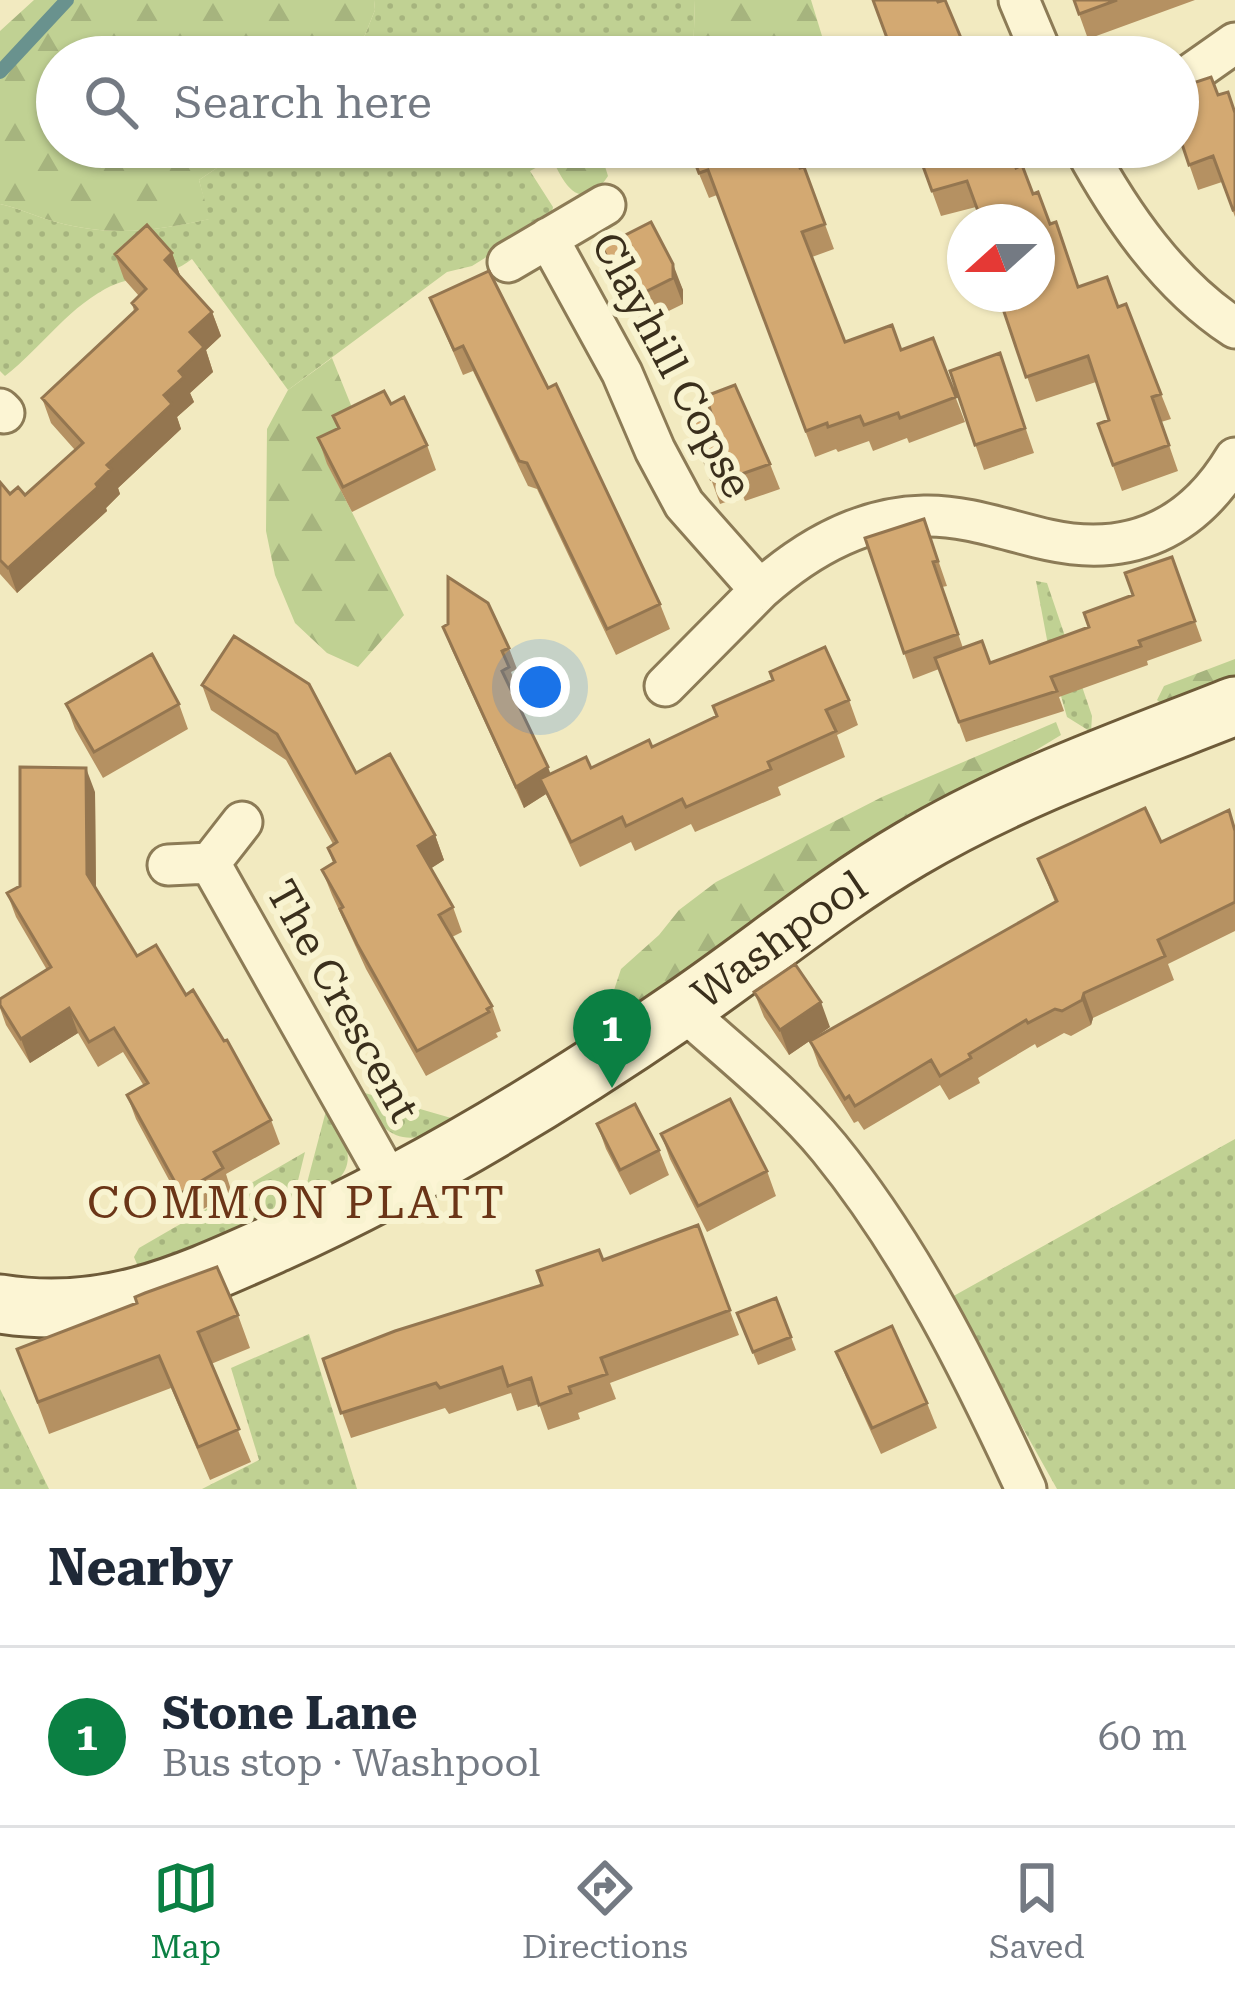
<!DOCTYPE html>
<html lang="en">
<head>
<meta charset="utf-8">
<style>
  :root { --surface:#fff; --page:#f6f6f7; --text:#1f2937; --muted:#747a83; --line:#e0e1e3; --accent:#0b8043 }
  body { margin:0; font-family:"Roboto Serif",serif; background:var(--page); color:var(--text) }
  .compass { position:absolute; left:947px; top:204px; width:108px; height:108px; border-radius:50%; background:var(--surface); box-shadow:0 3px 9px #0004; rotate:249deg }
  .you { position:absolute; left:540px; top:687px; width:42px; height:42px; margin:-30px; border:9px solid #fff; border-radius:50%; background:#1a73e8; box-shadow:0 0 0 18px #1a73e833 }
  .badge { display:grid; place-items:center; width:78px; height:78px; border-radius:50%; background:var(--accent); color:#fff; font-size:39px; font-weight:700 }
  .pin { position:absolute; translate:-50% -99px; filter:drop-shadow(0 3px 6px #0008) }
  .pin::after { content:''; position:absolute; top:63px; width:42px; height:36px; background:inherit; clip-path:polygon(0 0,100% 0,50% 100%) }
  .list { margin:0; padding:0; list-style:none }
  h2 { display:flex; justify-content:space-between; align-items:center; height:156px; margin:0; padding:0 48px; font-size:51px }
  h2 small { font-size:39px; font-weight:400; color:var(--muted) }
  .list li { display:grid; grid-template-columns:78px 1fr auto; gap:36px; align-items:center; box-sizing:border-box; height:180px; padding:0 48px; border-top:3px solid var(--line) }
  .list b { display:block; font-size:45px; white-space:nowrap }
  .list p { margin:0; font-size:39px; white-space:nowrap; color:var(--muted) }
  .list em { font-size:39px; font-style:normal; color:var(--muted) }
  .icon { flex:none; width:66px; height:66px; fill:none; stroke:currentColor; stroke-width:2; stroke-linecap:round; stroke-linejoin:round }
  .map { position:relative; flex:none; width:1235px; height:1489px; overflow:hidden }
  .search { position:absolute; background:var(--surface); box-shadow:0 3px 9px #0004; left:36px; right:36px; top:36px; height:132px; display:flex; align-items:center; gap:30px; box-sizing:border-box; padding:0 42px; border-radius:66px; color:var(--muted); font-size:45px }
  .sheet { height:336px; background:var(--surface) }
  nav { display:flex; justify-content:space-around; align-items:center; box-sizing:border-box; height:168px; border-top:3px solid var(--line); background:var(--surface); font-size:33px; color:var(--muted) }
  nav a { display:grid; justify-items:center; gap:6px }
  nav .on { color:var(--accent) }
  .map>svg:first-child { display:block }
</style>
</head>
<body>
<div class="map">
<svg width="1235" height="1489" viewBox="0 0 1235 1489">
  <defs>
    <pattern id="green-dots" width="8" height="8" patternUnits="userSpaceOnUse" patternTransform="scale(3)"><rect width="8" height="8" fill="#c0d193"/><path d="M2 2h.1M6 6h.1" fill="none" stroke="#a6b47e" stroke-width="1.8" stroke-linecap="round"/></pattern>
    <pattern id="forest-firs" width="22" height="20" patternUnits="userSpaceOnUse" patternTransform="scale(3)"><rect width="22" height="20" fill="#c0d193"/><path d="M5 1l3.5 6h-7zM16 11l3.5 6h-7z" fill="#a6b47e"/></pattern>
  </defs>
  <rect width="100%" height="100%" fill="#f2eac0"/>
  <path fill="url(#green-dots)" d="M374,0H695L693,57H356L375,10Z
    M248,147H548L552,159L530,171L553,207L551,217L472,266L447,272L288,390L192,259C166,280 134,273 105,289C64,312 41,348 5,376L0,371V204C19,208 37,217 56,222C110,237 156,231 209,219L199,180Z
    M1036,581L1047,583L1092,716L1091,732L1067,717L1051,661Z
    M358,1091L458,1120C409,1150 385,1143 358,1091Z
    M327,1107C358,1157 358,1177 302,1202Z
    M1235,1139V1489H1057L950,1298Z
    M305,1152L291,1209L144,1281L134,1257L139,1248Z
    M309,1334L357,1489H202L259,1460L231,1368Z
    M0,1389L49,1489H0Z"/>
  <path fill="url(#forest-firs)" d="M34,0H374L375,10L356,57H57V147H248L199,180L210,219C156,231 110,237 56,222C37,217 19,208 0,204V31Z
    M695,0H811L826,49L795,57H693Z
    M548,147H599L608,176C579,221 558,175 548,147Z
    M332,358L355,415L327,463L404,615L358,667L327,653L295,623L275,575L266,531L267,429L288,390Z
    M1235,659V687L1166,708L1157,700L1164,686Z
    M1056,722L1061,735L824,879L681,978L616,1013L614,990L621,969L659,935L679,910L716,882L882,797Z"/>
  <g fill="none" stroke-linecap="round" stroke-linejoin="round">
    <path stroke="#69928e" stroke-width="14" d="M0,72L67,0"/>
    <g stroke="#8c7b56" stroke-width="45">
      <path id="street" d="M1019,0L1043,57
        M1178,83L1235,43
        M1084,147C1121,215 1169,285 1235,328
        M548,238L622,373L655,450L684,504L760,590C805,550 861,517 924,516C967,515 1008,531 1049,540C1131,558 1193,528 1235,458
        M508,262L605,205
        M0,409L4,413
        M665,686L760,590
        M210,863L242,822
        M168,865L210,863L392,1186
        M682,1009C731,1053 787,1097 829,1148C912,1250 971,1370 1026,1489"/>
    </g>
    <g stroke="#6e5b39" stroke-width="63">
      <g id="secondary">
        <path id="s1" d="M0,1304C106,1321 184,1284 278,1242C419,1178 553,1097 680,1010C758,957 829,897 911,849C1012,789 1126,749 1235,706"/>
      </g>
    </g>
    <use href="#street" stroke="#fcf5d4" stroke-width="39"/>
    <use href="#secondary" stroke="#fcf5d4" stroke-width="57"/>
  </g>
  <path fill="#b59162" d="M1074,0H1195L1088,39Z
    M1218,95L1235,112V217L1222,182L1198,190L1178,132Z
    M688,147H792L800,168L804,167L834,249L812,257L845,342L901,350L933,338L965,422L909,443L907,438L873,451L869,441L838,452L836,449L815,457L717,195L709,198Z
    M916,147L1016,168L1050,224L1079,287L1118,307L1161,394L1171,419L1161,422L1178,471L1122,491L1098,424L1109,420L1096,382L1036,402L998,294H1037L976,207L941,216Z
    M651,222L683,290V304L638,326L611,272L602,247Z
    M172,253L181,278L212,312L221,336L206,350L213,372L190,393L194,402L177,417L181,429L118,488L120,494L106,508L107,511L17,593L0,574V482L10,494L25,495L75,450L51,423L42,398L134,311L132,303L139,296L124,279L115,254Z
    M430,298L548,388L660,604L670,629L616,655L537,489L528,486L473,371L463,375Z
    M950,371L1009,379L1034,453L984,470Z
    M391,404L427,445L436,470L352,512L327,464L318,438L338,428L333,416Z
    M691,423L770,464L780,489L745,501L743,496L720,504Z
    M924,519L947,586L942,587L963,648L990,663L1089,627L1133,595L1172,557L1202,641L1147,661L1148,665L1059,697L1064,711L966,742L939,669L913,679L865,538Z
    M443,627L509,648L517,669L511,672L517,688L512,691L550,774L591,768L652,747L849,700L858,725L837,735L845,757L778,787L781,795L695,832L691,824L635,851L631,842L580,867L546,794L524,808L451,648Z
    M202,685L356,773L435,835L444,860L431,868L453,907L462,932L452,937L492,1006L501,1031L496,1033L498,1037L426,1076L366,969L332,895L322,870L333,863L328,848L333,844L286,760L211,710Z
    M66,704H179L188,729L103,778L75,729Z
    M95,792L96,888L137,956L186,995L271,1120L280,1144L226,1174L232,1193L189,1217L136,1119L127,1095L144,1086L123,1052L98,1067L78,1033L30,1063L6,1025L0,1008V999L47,970L16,917L7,893L20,886Z
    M1229,810L1235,827V931L1168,964L1174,980L1093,1018L1091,1025L1071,1036L1064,1033L1037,1048L1035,1044L978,1078L980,1083L949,1100L940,1085L864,1130L858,1121L854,1123L819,1066L810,1041L1055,902L1038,859L1161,842Z
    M754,992L830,1027L789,1055L764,1017Z
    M597,1124L659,1150L669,1175L630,1195L606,1149Z
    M661,1134L767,1171L776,1196L707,1232L670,1159Z
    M698,1225L739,1335L610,1383L616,1399L578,1413L580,1419L548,1430L539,1404L517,1411L511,1393L449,1414L445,1408L351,1438L323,1359L542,1285L603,1260Z
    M776,1298L796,1350L758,1365L737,1313Z
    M238,1315L250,1348L211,1364L251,1462L210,1480L171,1388L49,1434L17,1349Z
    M836,1352L927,1403L937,1428L881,1454L846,1377Z"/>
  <path fill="#947650" d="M172,253L181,278L165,260Z
    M673,264L683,290V304L673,278Z
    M212,312L221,336L206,350L213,372L190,393L194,402L177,417L181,429L118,488L120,494L106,508L107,511L17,593L8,568L96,484L107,465L164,395L179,371L190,332Z
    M548,767L556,788L540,779L546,794L524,808L516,787Z
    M86,768L95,792L96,898L87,874Z
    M435,835L444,860L427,871L418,846Z
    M1084,993L1093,1018L1091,1025L1082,1000Z
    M821,1002L830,1027L789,1055L780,1030Z
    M69,1008L78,1033L30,1063L21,1039Z"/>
  <path fill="#d3a972" stroke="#947650" stroke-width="3" d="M873,0H937L938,2L945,0L969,57H894Z
    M1074,0H1117L1079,14Z
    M1211,77L1218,95L1228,92L1235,113V209L1233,210L1213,156L1189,165L1178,132V109L1185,107L1178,88Z
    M689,147H792L800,168L804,167L825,224L802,232L845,342L892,325L901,350L933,338L956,397L900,418L898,413L864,425L860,416L828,427L827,423L806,431L708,170L699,173Z
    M916,147H1008L1016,168L1022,165L1033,194L1038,192L1050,224L1056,222L1078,287L1107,277L1118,307L1126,304L1161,394L1152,397L1169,445L1113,465L1098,424L1109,420L1088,356L1026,377L998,294H1037V222H982L967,181L932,191Z
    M651,222L673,264V278L629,300L602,247Z
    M147,225L172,253L165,260L212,312L190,332L204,347L179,371L184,377L164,395L172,404L107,465L111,469L96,484L98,487L8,568L0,560V482L10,494L18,487L25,495L83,443L42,398L137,309L132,303L146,289L115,254Z
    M489,271L548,388L556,384L660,604L607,629L527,463L519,461L463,346L454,350L430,298Z
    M1000,353L1025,428L975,445L950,371Z
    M735,385L770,464L736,476L734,470L711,479L691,423L712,416L706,396Z
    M384,391L391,404L404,397L427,445L343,487L318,438L339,428L333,416Z
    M924,519L938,561L933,562L958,634L904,653L865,538Z
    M1172,557L1195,621L1139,641L1141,646L1051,677L1057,691L959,722L935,658L982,641L990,663L1089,627L1084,613L1133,595L1125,573Z
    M448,577L488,603L509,648L502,651L509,667L502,671L548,767L516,787L443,627L448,624Z
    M234,636L309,684L356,773L390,754L435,835L418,846L453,907L439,915L492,1006L487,1009L489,1012L417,1051L357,944L340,909L343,907L322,870L335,862L328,848L337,842L277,734L202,685Z
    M825,647L849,700L826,710L836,731L768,762L771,769L686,807L682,799L626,826L622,817L571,842L540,779L586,757L591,768L649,740L652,747L717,716L713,706L773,680L770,672Z
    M152,654L179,704L94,752L66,704Z
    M20,767L86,768L87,874L137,956L156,945L186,995L193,990L224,1041L227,1040L271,1120L214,1152L223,1168L181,1193L127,1095L148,1083L114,1028L89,1042L69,1008L21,1039L0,1005V999L51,967L7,893L20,886Z
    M1145,808L1161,842L1229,810L1235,831V902L1158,940L1165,956L1084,993L1082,1000L1062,1011L1055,1009L1028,1023L1026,1020L969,1054L971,1058L940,1076L931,1060L855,1106L849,1096L845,1099L810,1041L1057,901L1038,859Z
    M795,964L821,1002L780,1030L754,992Z
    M730,1099L767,1171L698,1206L661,1134Z
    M635,1104L659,1150L620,1170L597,1124Z
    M698,1225L730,1310L601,1358L607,1374L569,1387L571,1393L539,1405L531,1378L508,1386L502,1367L440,1388L436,1383L341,1413L323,1359L395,1331L542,1285L537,1271L599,1250L603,1260Z
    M217,1267L238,1315L198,1332L239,1429L198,1447L159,1356L38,1402L17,1349L137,1303L135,1297L145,1293Z
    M776,1298L791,1337L753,1352L737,1313Z
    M892,1326L927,1403L872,1428L836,1352Z"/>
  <g text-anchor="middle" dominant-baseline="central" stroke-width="12" stroke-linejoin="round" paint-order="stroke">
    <g font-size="42" fill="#3a2f1c" stroke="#f8f3d0">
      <text transform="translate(672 365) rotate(62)">Clayhill Copse</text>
      <text stroke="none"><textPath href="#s1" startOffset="876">Washpool</textPath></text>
      <text transform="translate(343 1001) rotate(61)">The Crescent</text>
    </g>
    <g font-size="45" letter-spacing="3" fill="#6b3517" stroke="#f8f3d0">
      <text x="297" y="1202">COMMON PLATT</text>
    </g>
  </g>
</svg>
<svg class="compass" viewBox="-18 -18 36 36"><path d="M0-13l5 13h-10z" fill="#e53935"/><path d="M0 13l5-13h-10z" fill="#747a83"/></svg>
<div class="you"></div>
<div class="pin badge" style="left:612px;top:1088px">1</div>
<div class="search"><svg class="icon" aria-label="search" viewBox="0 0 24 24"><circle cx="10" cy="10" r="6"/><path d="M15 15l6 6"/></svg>Search here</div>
</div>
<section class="sheet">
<h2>Nearby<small></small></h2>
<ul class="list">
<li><span class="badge">1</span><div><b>Stone Lane</b><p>Bus stop · Washpool</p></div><em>60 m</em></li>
</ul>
</section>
<nav>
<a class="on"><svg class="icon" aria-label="map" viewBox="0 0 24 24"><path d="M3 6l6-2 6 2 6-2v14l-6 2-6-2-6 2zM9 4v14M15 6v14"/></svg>Map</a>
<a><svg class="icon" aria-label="directions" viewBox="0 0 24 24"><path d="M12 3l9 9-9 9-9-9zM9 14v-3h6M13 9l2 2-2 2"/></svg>Directions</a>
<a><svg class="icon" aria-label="saved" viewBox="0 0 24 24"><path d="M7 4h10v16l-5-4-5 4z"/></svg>Saved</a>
</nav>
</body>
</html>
